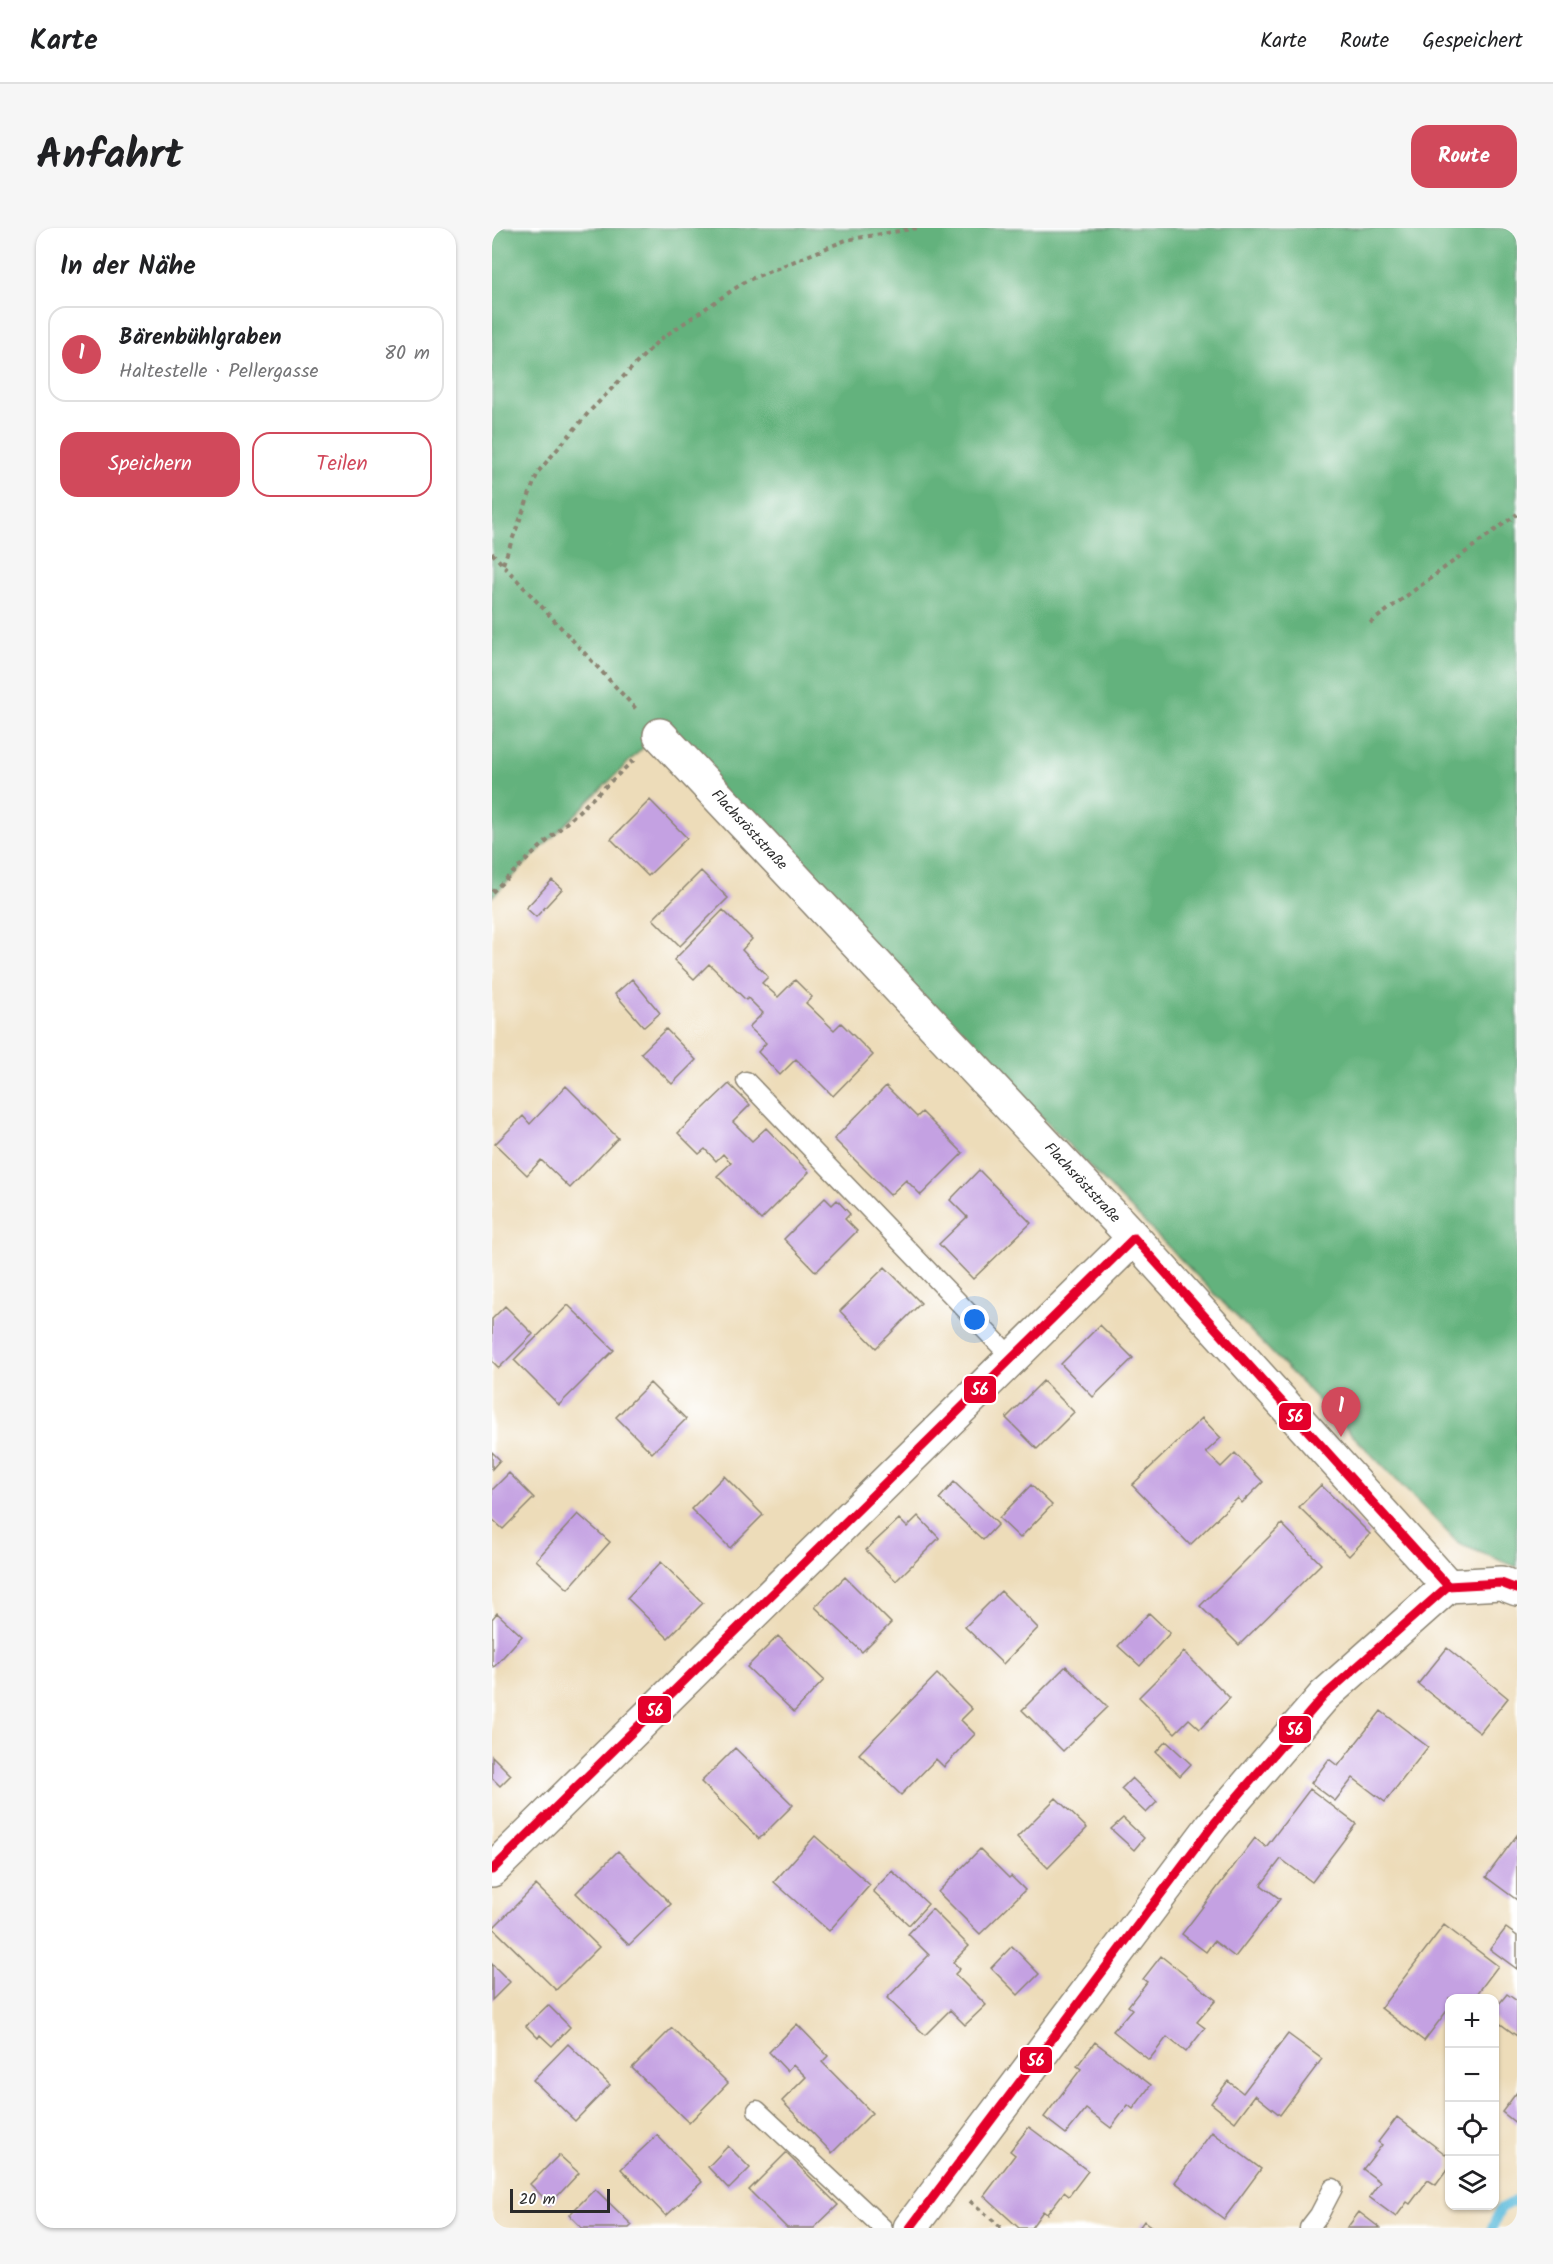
<!DOCTYPE html>
<html lang="de">
<head>
<meta charset="utf-8">
<style>
  :root { --surface:#fff; --page:#f6f6f6; --text:#202124; --muted:#757577; --line:#e0e0e0; --accent:#d1495b }
  body { margin:0; font-family:Kalam,sans-serif; background:var(--page); color:var(--text) }
  .controls { position:absolute; right:18px; bottom:18px; display:grid; overflow:hidden; border-radius:12px; box-shadow:0 2px 4px #0004 }
  .controls button { width:54px; height:54px; display:grid; place-items:center; padding:0; border:0; border-bottom:2px solid var(--line); background:var(--surface); color:var(--text); font:30px sans-serif }
  .scale { position:absolute; left:18px; bottom:15px; width:100px; box-sizing:border-box; padding-left:6px; border:3px solid #2b2b2b; border-top:0; font-size:16px; line-height:21px; white-space:nowrap; color:#2b2b2b; -webkit-text-stroke:4px #fff; paint-order:stroke }
  .you { position:absolute; left:483px; top:1092px; width:21px; height:21px; margin:-15px; border:4px solid #fff; border-radius:50%; background:#1a73e8; box-shadow:0 0 0 9px #1a73e833 }
  .badge { display:grid; place-items:center; width:39px; height:39px; border-radius:50%; background:var(--accent); color:#fff; font-size:20px; font-weight:700 }
  .pin { position:absolute; translate:-50% -50px; filter:drop-shadow(0 2px 3px #0008) }
  .pin::after { content:''; position:absolute; top:32px; width:21px; height:18px; background:inherit; clip-path:polygon(0 0,100% 0,50% 100%) }
  .list { margin:0; padding:0; list-style:none }
  h2 { display:flex; justify-content:space-between; align-items:center; height:78px; margin:0; padding:0 24px; font-size:26px }
  h2 small { font-size:20px; font-weight:400; color:var(--muted) }
  .list li { display:grid; grid-template-columns:39px 1fr auto; gap:18px; align-items:center; box-sizing:border-box; height:96px; margin:0 12px 12px; padding:0 12px; border:2px solid var(--line); border-radius:18px }
  .list b { display:block; font-size:22px; white-space:nowrap }
  .list p { margin:0; font-size:20px; white-space:nowrap; color:var(--muted) }
  .list em { font-size:20px; font-style:normal; color:var(--muted) }
  .actions { display:flex; gap:12px; padding:18px 24px }
  .actions a { flex:1; padding:14px 0; border:2px solid var(--accent); border-radius:18px; text-align:center; font-size:21px; color:var(--accent) }
  .actions .main { background:var(--accent); color:#fff }
  .icon { flex:none; width:33px; height:33px; fill:none; stroke:currentColor; stroke-width:2; stroke-linecap:round; stroke-linejoin:round }
  .map { position:relative; flex:none; width:1025px; height:2000px; overflow:hidden; border-radius:18px }
  header { display:flex; align-items:center; gap:36px; box-sizing:border-box; height:84px; padding:0 30px; background:var(--surface); border-bottom:2px solid var(--line) }
  header strong { font-size:28px }
  nav { display:flex; gap:33px; margin-inline-start:auto; font-size:21px }
  .intro { display:flex; align-items:center; justify-content:space-between; box-sizing:border-box; height:144px; padding:0 36px }
  h1 { margin:0; font-size:42px }
  .button { padding:15px 27px; border-radius:18px; background:var(--accent); color:#fff; font-size:21px; font-weight:700 }
  main { display:flex; gap:36px; padding:0 36px }
  aside { flex:1; background:var(--surface); border-radius:18px; box-shadow:0 2px 4px #0004 }
  .map>svg:first-child { display:block }
</style>
</head>
<body>
<header>
<strong>Karte</strong>
<nav><a>Karte</a><a>Route</a><a>Gespeichert</a></nav>
</header>
<div class="intro"><h1>Anfahrt</h1><a class="button">Route</a></div>
<main>
<aside>
<h2>In der Nähe<small></small></h2>
<ul class="list">
<li><span class="badge">1</span><div><b>Bärenbühlgraben</b><p>Haltestelle · Pellergasse</p></div><em>80 m</em></li>
</ul>
<div class="actions"><a class="main">Speichern</a><a>Teilen</a></div>
</aside>
<div class="map">
<svg width="1025" height="2000" viewBox="0 0 1025 2000">
  <rect width="100%" height="100%" fill="#fff"/>
  <filter id="ink" filterUnits="userSpaceOnUse"><feTurbulence type="fractalNoise" baseFrequency=".0167" numOctaves="2"/><feDisplacementMap in="SourceGraphic" scale="12" xChannelSelector="R" yChannelSelector="G"/><feConvolveMatrix kernelMatrix="1 2 1 2 8 2 1 2 1" color-interpolation-filters="sRGB"/></filter>
  <filter id="wash" filterUnits="userSpaceOnUse"><feTurbulence type="fractalNoise" baseFrequency=".008" numOctaves="4" result="noise"/><feDisplacementMap in="SourceGraphic" scale="24" xChannelSelector="R" yChannelSelector="G"/><feGaussianBlur stdDeviation="1.35" result="paint"/><feColorMatrix in="noise" values="0 0 0 0 0 0 0 0 0 0 0 0 0 0 0 0 0 1.4 0 .05"/><feComposite in="paint" operator="in"/></filter>
  <g filter="url(#wash)">
    <rect width="100%" height="100%" fill="#eddcb9"/>
    <path fill="#63b27d" stroke="#476e54" stroke-width="1.5" d="M0,0H1025V1339L967,1316L170,501L0,669Z"/>
    <g fill="none" stroke-linecap="round" stroke-linejoin="round">
      <path stroke="#5dbbdb" stroke-width="10" d="M1000,2000L1009,1980L1025,1972"/>
    </g>
    <g id="blocks">
      <path fill="#c4a1e2" d="M158,572L195,610L156,648L119,611Z
        M209,643L236,670L188,718L161,691Z
        M60,652L70,661L44,689L34,680Z
        M231,682L260,711L250,722L276,749L270,755L286,769L303,752L320,769L314,775L342,802L349,795L381,827L341,868L304,831L288,847L266,824L274,815L257,799L271,785L256,770L254,772L217,736L202,751L182,732Z
        M140,751L168,785L152,799L123,766Z
        M174,801L204,832L180,856L149,825Z
        M237,856L258,877L241,894L260,913L274,900L317,944L269,992L225,948L239,935L231,926L224,933L213,921L207,926L186,905Z
        M74,858L126,910L78,960L49,932L35,947L3,916L31,888L38,896Z
        M394,858L425,889L430,884L471,925L429,967L414,952L398,967L342,911Z
        M487,942L539,995L481,1051L447,1016L475,989L458,972Z
        M333,970L340,977L345,972L358,986L353,991L365,1003L324,1044L292,1011Z
        M393,1039L429,1075L384,1120L348,1083Z
        M76,1077L122,1122L67,1177L22,1132Z
        M13,1078L41,1106L7,1140L0,1133V1091Z
        M608,1097L641,1130L601,1169L569,1136Z
        M551,1153L582,1184L545,1221L514,1190Z
        M158,1155L194,1191L160,1225L124,1189Z
        M710,1190L729,1210L714,1224L729,1239L743,1225L771,1254L750,1275L746,1270L698,1317L640,1257Z
        M0,1224L8,1232L0,1241Z
        M17,1245L42,1270L11,1301L0,1291V1262Z
        M232,1248L271,1287L238,1320L199,1281Z
        M462,1254L506,1296L491,1312L447,1271Z
        M539,1257L560,1277L528,1310L507,1290Z
        M829,1257L878,1306L857,1328L807,1279Z
        M86,1286L118,1314L76,1361L44,1332Z
        M426,1288L447,1310L404,1353L374,1322L407,1291L415,1299Z
        M790,1296L829,1336L747,1417L708,1378Z
        M169,1334L211,1375L176,1410L135,1370Z
        M353,1349L399,1395L370,1424L323,1379Z
        M509,1363L546,1400L511,1436L473,1399Z
        M5,1385L30,1408L2,1439L0,1437V1391Z
        M657,1385L678,1405L648,1438L626,1418Z
        M286,1408L332,1452L302,1484L255,1439Z
        M955,1420L1016,1470L988,1505L926,1456Z
        M692,1424L738,1470L708,1501L697,1491L683,1505L647,1469Z
        M574,1438L616,1479L571,1523L530,1482Z
        M445,1446L480,1481L469,1492L483,1506L452,1539L444,1531L409,1567L367,1526Z
        M889,1483L936,1519L893,1574L861,1550L843,1573L819,1555L837,1531L846,1538Z
        M674,1513L699,1536L688,1548L664,1524Z
        M243,1520L301,1577L267,1611L209,1554Z
        M0,1528L19,1547L8,1558L0,1550Z
        M640,1550L665,1574L654,1585L629,1561Z
        M818,1561L864,1596L820,1654L789,1631L769,1657L788,1671L743,1729L722,1713L714,1724L690,1706L763,1610L774,1619Z
        M564,1570L595,1600L556,1640L525,1609Z
        M631,1590L652,1610L642,1622L619,1601Z
        M1025,1607V1672L994,1649Z
        M323,1608L378,1657L337,1703L282,1654Z
        M488,1621L517,1650L519,1648L533,1662L488,1706L446,1664Z
        M126,1623L179,1676L137,1717L84,1665Z
        M400,1643L436,1676L417,1697L381,1663Z
        M44,1657L107,1719L64,1762L1,1700Z
        M440,1681L477,1718L461,1734L468,1741L463,1746L494,1777L473,1797L458,1782L433,1807L395,1770L437,1727L416,1706Z
        M952,1697L1006,1738L982,1770H957V1780L932,1813L889,1780Z
        M1014,1700L1025,1708V1741L998,1721Z
        M520,1718L547,1746L526,1767L499,1740Z
        M669,1728L724,1772L705,1794L713,1800L694,1824L675,1809L657,1832L621,1803L640,1781L636,1778L655,1754L651,1751Z
        M0,1736L18,1754L0,1772Z
        M1015,1766L1025,1773V1808L1002,1791V1782Z
        M56,1777L78,1799L60,1818L48,1807L46,1810L34,1798Z
        M305,1796L336,1828L330,1834L380,1885L340,1925L290,1873L314,1849L301,1836L295,1843L277,1824Z
        M180,1800L236,1855L197,1895L140,1840Z
        M796,1806L830,1831L788,1887L763,1867L743,1894L719,1875L736,1853L751,1865Z
        M603,1814L659,1857L641,1881L636,1877L619,1900L594,1881L574,1906L552,1889L589,1841L585,1838Z
        M76,1816L118,1857L83,1893L41,1852Z
        M1025,1864V1896L1010,1884Z
        M905,1889L957,1929V1939L944,1957L936,1952L918,1976L915,1974L904,1989L877,1969L888,1954L871,1941L890,1917L886,1914Z
        M537,1899L596,1943L577,1968L572,1964L555,1986L551,1983L539,2000H527L492,1968L523,1927L518,1923Z
        M720,1904L769,1941L732,1991L683,1954Z
        M165,1907L210,1954L174,1988L129,1941Z
        M236,1918L258,1940L237,1961L216,1939Z
        M294,1925L346,1977L322,2000H295L257,1962Z
        M67,1927L87,1945L58,1976L38,1956Z
        M103,1961L140,1997L137,2000H90L77,1987Z
        M867,1984L888,2000H855Z
        M652,1993L661,2000H647Z"/>
    </g>
  </g>
  <g filter="url(#ink)">
    <use href="#blocks" fill-opacity="0" stroke="#8c8472" stroke-width="1.5"/>
    <g fill="none" stroke-linecap="round" stroke-linejoin="round">
      <g stroke="#8c8472" stroke-width="21">
        <path id="lane" d="M254,853L520,1130
          M265,1882L391,2000
          M817,2000L827,1987L841,1960"/>
      </g>
      <g stroke="#8c8472" stroke-width="36">
        <path id="street" d="M168,507L642,1010L956,1358
          M956,1358L1009,1355L1025,1361
          M0,1642L642,1010
          M418,2000L720,1598L832,1468L956,1358"/>
      </g>
      <path stroke="#8c8472" stroke-width="4" stroke-dasharray="4.5 4.5" stroke-linecap="butt" d="M0,325L146,483
        M11,336L46,244L97,184L167,112L254,53L354,12L425,0
        M878,395L1025,286
        M0,664L145,529
        M478,1973L510,2000"/>
      <use href="#lane" stroke="#fff" stroke-width="18"/>
      <use href="#street" stroke="#fff" stroke-width="33"/>
      <g stroke="#fff" stroke-width="14">
        <path id="bus-1" d="M956,1358L1009,1355L1025,1361
          M0,1642L642,1010L956,1358
          M418,2000L720,1598L832,1468L956,1358"/>
      </g>
      <use href="#bus-1" stroke="#e4002b" stroke-width="9"/>
    </g>
  </g>
  <g text-anchor="middle" dominant-baseline="central" stroke-width="5" stroke-linejoin="round" paint-order="stroke">
    <g font-size="15" fill="#2b2b2b" stroke="#fff">
      <text transform="translate(257 602) rotate(47)">Flachsröststraße</text>
      <text transform="translate(590 955) rotate(47)">Flachsröststraße</text>
    </g>
  </g>
  <g stroke="#fff" stroke-width="2">
    <rect x="471" y="1147" width="34" height="29" rx="6" fill="#e4002b"/>
    <rect x="786" y="1174" width="34" height="29" rx="6" fill="#e4002b"/>
    <rect x="145" y="1467" width="35" height="29" rx="6" fill="#e4002b"/>
    <rect x="786" y="1487" width="34" height="29" rx="6" fill="#e4002b"/>
    <rect x="527" y="1818" width="34" height="28" rx="6" fill="#e4002b"/>
  </g>
  <g font-size="16" text-anchor="middle" font-weight="bold" fill="#fff">
    <text x="488" y="1167">56</text>
    <text x="803" y="1194">56</text>
    <text x="163" y="1488">56</text>
    <text x="803" y="1507">56</text>
    <text x="544" y="1838">56</text>
  </g>
</svg>
<div class="controls">
<button>+</button>
<button>−</button>
<button><svg class="icon" aria-label="locate" viewBox="0 0 24 24"><circle cx="12" cy="12" r="6"/><path d="M12 2v4M12 18v4M2 12h4M18 12h4"/></svg></button>
<button><svg class="icon" aria-label="layers" viewBox="0 0 24 24"><path d="M12 4l9 5-9 5-9-5zM3 14l9 5 9-5"/></svg></button>
</div>
<div class="scale">20 m</div>
<div class="you"></div>
<div class="pin badge" style="left:849px;top:1209px">1</div>
</div>
</main>
</body>
</html>
